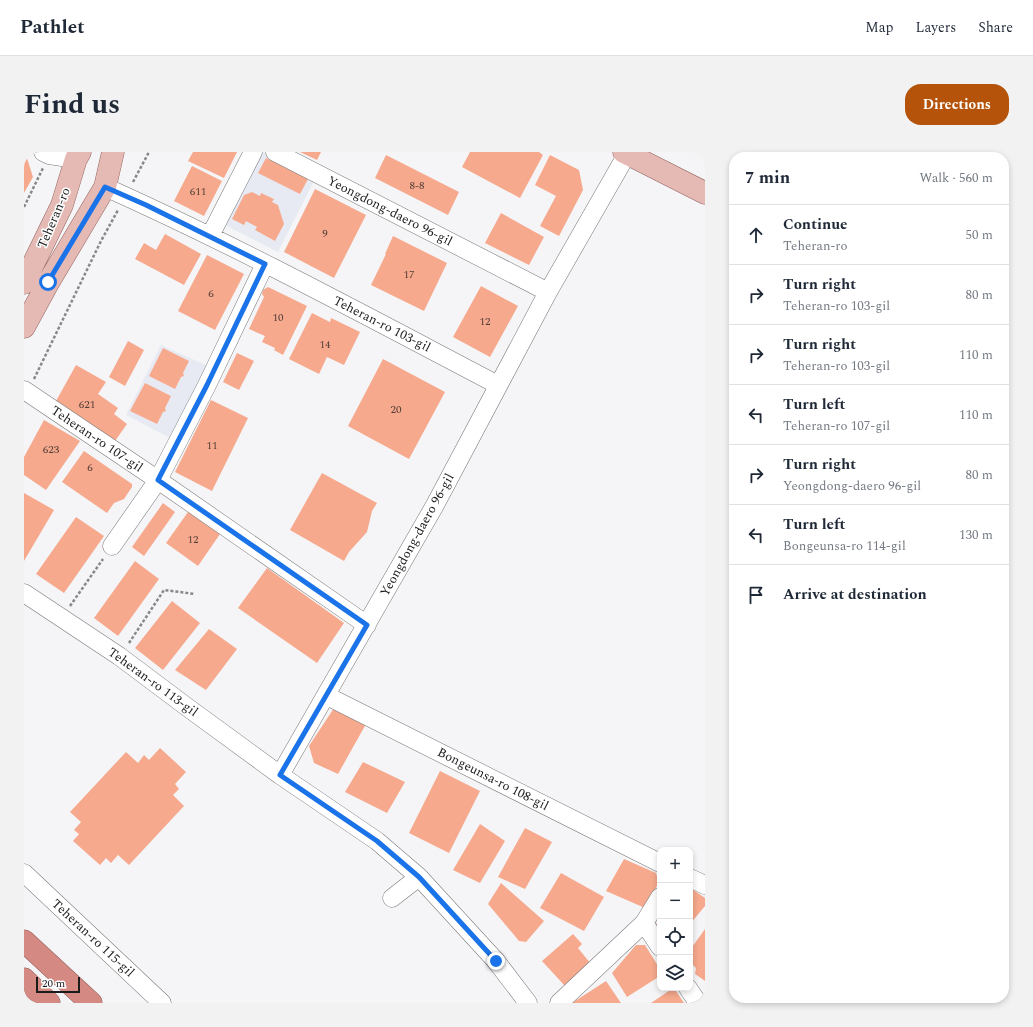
<!DOCTYPE html>
<html lang="en">
<head>
<meta charset="utf-8">
<style>
  :root { --surface:#fff; --page:#f2f2f3; --text:#1f2937; --muted:#747a83; --line:#e0e1e3; --accent:#b45309 }
  body { margin:0; font-family:Spectral,serif; background:var(--page); color:var(--text) }
  .controls { position:absolute; right:12px; bottom:12px; display:grid; overflow:hidden; border-radius:8px; box-shadow:0 2px 6px #0003 }
  .controls button { width:36px; height:36px; display:grid; place-items:center; padding:0; border:0; border-bottom:1px solid var(--line); background:var(--surface); color:var(--text); font:20px sans-serif }
  .scale { position:absolute; left:12px; bottom:10px; width:44px; box-sizing:border-box; padding-left:4px; border:2px solid #1b1b1b; border-top:0; font-size:11px; line-height:14px; white-space:nowrap; color:#1b1b1b; -webkit-text-stroke:3px #fff; paint-order:stroke }
  .stop { position:absolute; width:12px; height:12px; margin:-9px; border:3px solid #1a73e8; border-radius:50%; background:#fff }
  .stop.end { background:#1a73e8; border-color:#fff; box-shadow:0 1px 4px #0008 }
  .list { margin:0; padding:0; list-style:none }
  h2 { display:flex; justify-content:space-between; align-items:center; height:52px; margin:0; padding:0 16px; font-size:17px }
  h2 small { font-size:13px; font-weight:400; color:var(--muted) }
  .list li { display:grid; grid-template-columns:26px 1fr auto; gap:12px; align-items:center; box-sizing:border-box; height:60px; padding:0 16px; border-top:1px solid var(--line) }
  .list b { display:block; font-size:15px; white-space:nowrap }
  .list p { margin:0; font-size:13px; white-space:nowrap; color:var(--muted) }
  .list em { font-size:13px; font-style:normal; color:var(--muted) }
  .icon { flex:none; width:22px; height:22px; fill:none; stroke:currentColor; stroke-width:2; stroke-linecap:round; stroke-linejoin:round }
  .map { position:relative; flex:none; width:681px; height:851px; overflow:hidden; border-radius:16px }
  header { display:flex; align-items:center; gap:24px; box-sizing:border-box; height:56px; padding:0 20px; background:var(--surface); border-bottom:1px solid var(--line) }
  header strong { font-size:19px }
  nav { display:flex; gap:22px; margin-inline-start:auto; font-size:14px }
  .intro { display:flex; align-items:center; justify-content:space-between; box-sizing:border-box; height:96px; padding:0 24px }
  h1 { margin:0; font-size:28px }
  .button { padding:10px 18px; border-radius:16px; background:var(--accent); color:#fff; font-size:14px; font-weight:700 }
  main { display:flex; gap:24px; padding:0 24px }
  aside { flex:1; background:var(--surface); border-radius:16px; box-shadow:0 2px 6px #0003 }
  .map>svg:first-child { display:block }
</style>
</head>
<body>
<header>
<strong>Pathlet</strong>
<nav><a>Map</a><a>Layers</a><a>Share</a></nav>
</header>
<div class="intro"><h1>Find us</h1><a class="button">Directions</a></div>
<main>
<div class="map">
<svg width="681" height="851" viewBox="0 0 681 851">
  <rect width="100%" height="100%" fill="#f5f5f7"/>
  <path fill="#e7eaf3" d="M239,0L291,27L254,100L201,73Z
    M137,193L186,215L148,287L102,263Z"/>
  <path fill="#f6a98d" d="M169,0H213L200,26L164,9Z
    M276,0H297L293,8Z
    M446,0H515L519,3L496,46L438,15Z
    M0,2L2,3L9,25L0,41Z
    M362,3L435,40L424,63L351,26Z
    M526,3L555,18L559,38L535,84L516,74L532,44L511,33Z
    M242,6L284,27L276,42L234,21Z
    M168,14L198,29L180,64L150,49Z
    M291,37L342,63L310,126L260,100Z
    M228,40L236,44L237,41L250,47L248,50L254,53L260,72L251,89L231,78L233,75L222,69L220,73L208,67L220,43Z
    M477,61L520,85L505,113L461,91Z
    M141,82L177,102L160,133L111,107L120,91L132,98Z
    M369,84L423,111L400,159L347,133L362,102H361Z
    M183,103L220,122L191,178L154,159Z
    M457,134L494,154L466,205L429,185Z
    M244,135L283,154L259,203L250,198L251,196L238,190L241,184L225,177L240,145L238,142L239,138Z
    M288,161L306,170L307,166L336,180L320,213L303,205L295,222L265,207Z
    M104,189L120,198L101,234L85,225Z
    M139,196L165,209L159,221L160,224L157,225L151,237L125,224Z
    M213,201L230,209L215,238L199,230Z
    M359,207L421,240L385,307L324,274Z
    M52,213L82,230L74,242L94,256L90,262L103,272L91,289L32,249Z
    M121,231L147,244L141,256L142,259L139,260L133,272L106,259Z
    M187,248L224,266L188,339L151,320Z
    M20,268L56,289L22,338L0,323V305Z
    M60,299L108,332V335L100,347L90,351L83,361L38,330Z
    M298,321L353,351L348,359L343,380L325,400L320,409L266,378Z
    M0,341L30,358L0,409Z
    M139,351L151,360L120,404L108,395Z
    M164,360L196,382L174,414L142,391Z
    M52,365L80,384L40,441L12,422Z
    M111,409L135,427L94,484L70,466Z
    M243,416L320,471L293,511L214,456Z
    M148,449L176,471L139,518L111,496Z
    M185,477L213,497L182,538L151,518Z
    M310,556L342,572L314,622L290,611L285,594Z
    M136,596L162,620L151,632L155,637L149,643L160,654L105,713L94,703L87,711L82,706L76,713L49,689L55,682L50,678L57,670L46,660L102,600L114,611L120,603L125,608Z
    M339,610L381,630L363,661L321,640Z
    M416,619L456,639L425,701L385,681Z
    M456,672L481,689L456,731L429,718Z
    M501,676L528,690L501,737L474,725Z
    M600,707L632,721L635,730L621,756L582,739Z
    M537,721L580,745L560,779L516,756Z
    M477,731L520,769L502,790L495,789L464,752Z
    M666,737H668L681,746V754L666,772Z
    M636,767V779L631,774Z
    M681,777V829L671,822L672,816L666,810V798Z
    M549,782L558,792L554,796L567,812L541,834L518,809Z
    M612,793H621L636,817V824L603,845L588,821Z
    M582,829L597,851H548Z
    M650,836L660,851H627L649,836Z"/>
  <g fill="none" stroke-linecap="round" stroke-linejoin="round">
    <g stroke="#777879" stroke-width="19">
      <path id="minor" d="M19,0L25,3L52,7
        M251,0L524,140
        M81,35C215,95 344,165 474,233
        M186,84L229,0
        M0,238L134,328L343,473
        M88,394L134,328L183,233L241,112
        M0,441L95,504L163,555L256,623L353,689L395,725L472,809L504,851
        M303,544L636,711
        M256,623L411,353L524,140L603,2
        M0,721L138,851
        M666,726L681,733
        M368,746L395,725
        M620,771L636,795
        M664,836L674,851
        M535,851L620,771L636,745"/>
    </g>
    <g stroke="#93635e" stroke-width="23">
      <path id="major" d="M600,0L681,41
        M0,131L38,53L52,7L56,0
        M0,175L24,131L81,35L89,0"/>
    </g>
    <g stroke="#93635e" stroke-width="23">
      <path id="highway" d="M0,789L67,851
        M0,827L25,851"/>
    </g>
    <path stroke="#888889" stroke-width="2.5" stroke-dasharray="3 2" stroke-linecap="butt" d="M109,30L125,0
      M0,55L19,16
      M10,227L77,89L94,58
      M46,454L79,407
      M105,491L140,438L171,442"/>
    <use href="#minor" stroke="#fff" stroke-width="18"/>
    <use href="#major" stroke="#e5b9b4" stroke-width="22"/>
    <use href="#highway" stroke="#d48a82" stroke-width="22"/>
  </g>
  <g fill="none" stroke-linecap="round" stroke-linejoin="round">
    <path stroke="#1a73e8" stroke-width="5" d="M24,130L81,35L122,53L241,112L183,233L134,328L343,473L256,623L353,689L395,725L472,809"/>
  </g>
  <g text-anchor="middle" dominant-baseline="central" stroke-width="3" stroke-linejoin="round" paint-order="stroke">
    <g font-size="11" fill="#523e38">
      <text x="393" y="33">8-8</text>
      <text x="174" y="39">611</text>
      <text x="301" y="81">9</text>
      <text x="385" y="122">17</text>
      <text x="187" y="141">6</text>
      <text x="254" y="165">10</text>
      <text x="461" y="169">12</text>
      <text x="301" y="192">14</text>
      <text x="63" y="252">621</text>
      <text x="372" y="257">20</text>
      <text x="188" y="293">11</text>
      <text x="27" y="297">623</text>
      <text x="66" y="315">6</text>
      <text x="169" y="387">12</text>
    </g>
    <g font-size="13" fill="#1b1b1b" stroke="#fff">
      <text transform="translate(366 59) rotate(27)">Yeongdong-daero 96-gil</text>
      <text transform="translate(30 66) rotate(-67)">Teheran-ro</text>
      <text transform="translate(358 172) rotate(27)">Teheran-ro 103-gil</text>
      <text transform="translate(73 287) rotate(34)">Teheran-ro 107-gil</text>
      <text transform="translate(393 383) rotate(-61)">Yeongdong-daero 96-gil</text>
      <text transform="translate(129 530) rotate(36)">Teheran-ro 113-gil</text>
      <text transform="translate(469 627) rotate(27)">Bongeunsa-ro 108-gil</text>
      <text transform="translate(69 786) rotate(43)">Teheran-ro 115-gil</text>
    </g>
  </g>
</svg>
<div class="controls">
<button>+</button>
<button>−</button>
<button><svg class="icon" aria-label="locate" viewBox="0 0 24 24"><circle cx="12" cy="12" r="6"/><path d="M12 2v4M12 18v4M2 12h4M18 12h4"/></svg></button>
<button><svg class="icon" aria-label="layers" viewBox="0 0 24 24"><path d="M12 4l9 5-9 5-9-5zM3 14l9 5 9-5"/></svg></button>
</div>
<div class="scale">20 m</div>
<div class="stop" style="left:24px;top:130px"></div>
<div class="stop end" style="left:472px;top:809px"></div>
</div>
<aside>
<h2>7 min<small>Walk · 560 m</small></h2>
<ul class="list">
<li><svg class="icon" aria-label="ahead" viewBox="0 0 24 24"><path d="M12 20V5M6 11l6-6 6 6"/></svg><div><b>Continue</b><p>Teheran-ro</p></div><em>50 m</em></li>
<li><svg class="icon" aria-label="right" viewBox="0 0 24 24"><path d="M7 20v-9h11M14 6l5 5-5 5"/></svg><div><b>Turn right</b><p>Teheran-ro 103-gil</p></div><em>80 m</em></li>
<li><svg class="icon" aria-label="right" viewBox="0 0 24 24"><path d="M7 20v-9h11M14 6l5 5-5 5"/></svg><div><b>Turn right</b><p>Teheran-ro 103-gil</p></div><em>110 m</em></li>
<li><svg class="icon" aria-label="left" viewBox="0 0 24 24"><path d="M17 20v-9H6M10 6l-5 5 5 5"/></svg><div><b>Turn left</b><p>Teheran-ro 107-gil</p></div><em>110 m</em></li>
<li><svg class="icon" aria-label="right" viewBox="0 0 24 24"><path d="M7 20v-9h11M14 6l5 5-5 5"/></svg><div><b>Turn right</b><p>Yeongdong-daero 96-gil</p></div><em>80 m</em></li>
<li><svg class="icon" aria-label="left" viewBox="0 0 24 24"><path d="M17 20v-9H6M10 6l-5 5 5 5"/></svg><div><b>Turn left</b><p>Bongeunsa-ro 114-gil</p></div><em>130 m</em></li>
<li><svg class="icon" aria-label="arrive" viewBox="0 0 24 24"><path d="M6 21V4h12l-3 4 3 4H6"/></svg><div><b>Arrive at destination</b></div></li>
</ul>
</aside>
</main>
</body>
</html>
